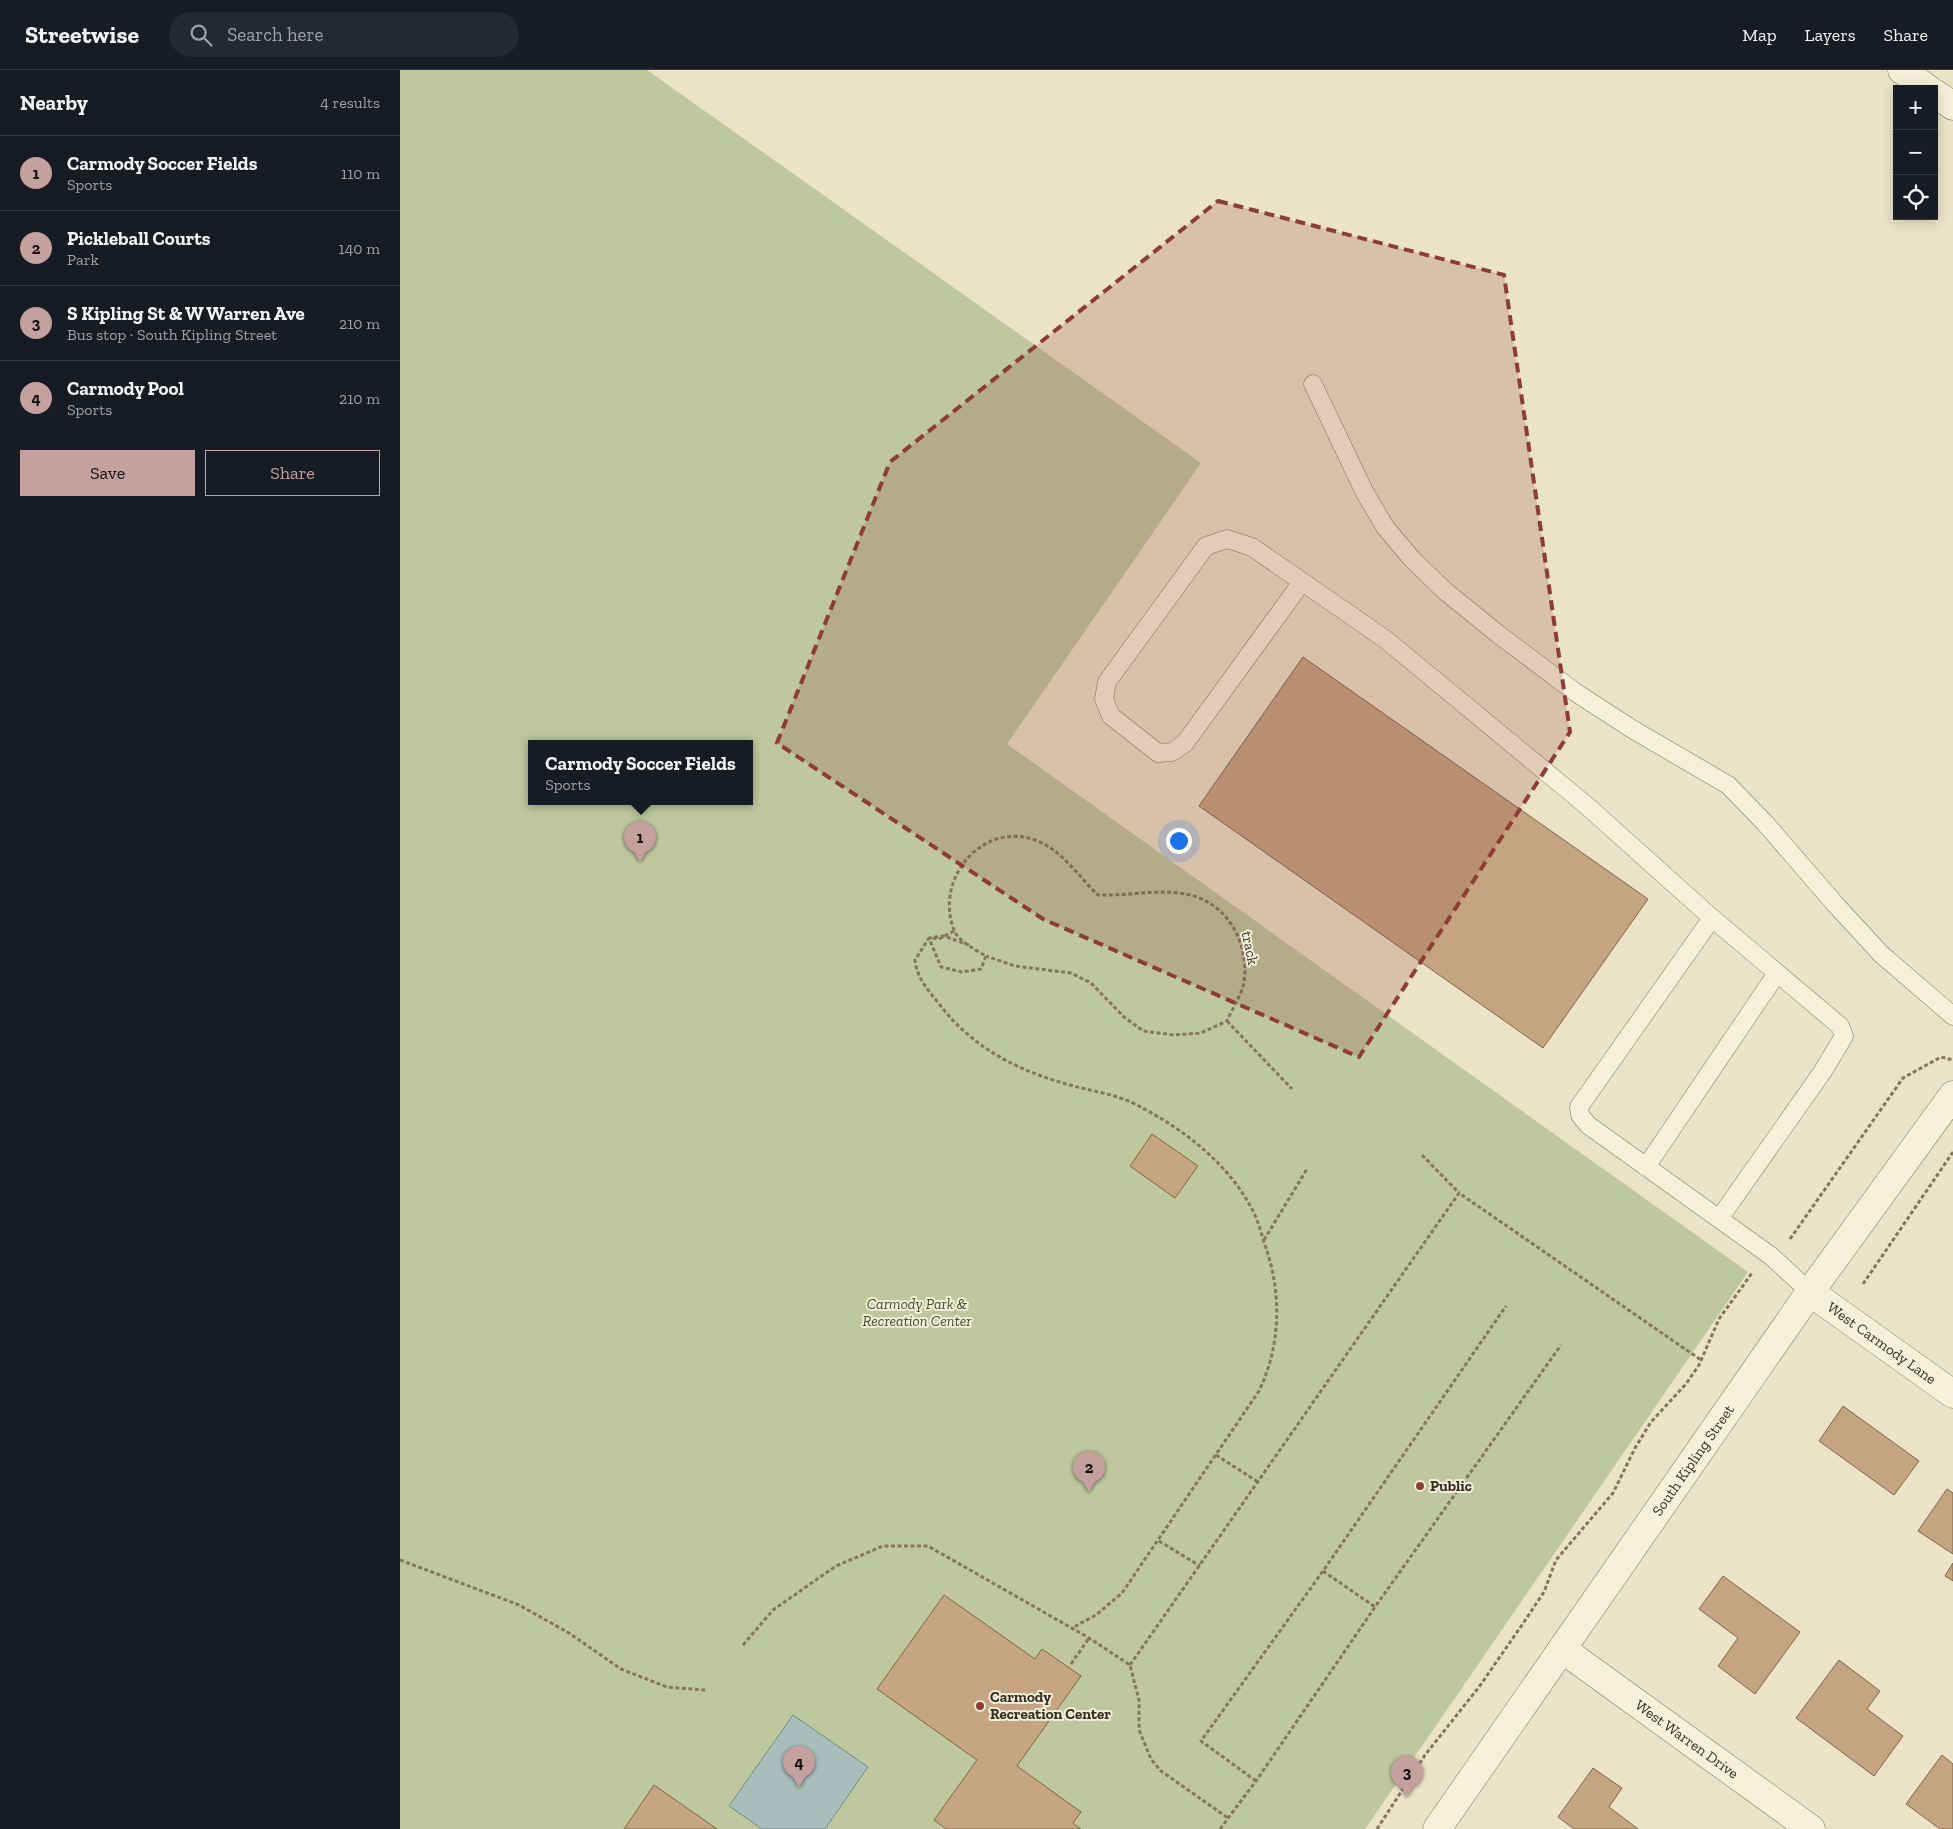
<!DOCTYPE html>
<html lang="en">
<head>
<meta charset="utf-8">
<style>
  :root { --surface:#171b24; --page:#242831; --text:#f1f3f6; --muted:#9ea1a6; --line:#363941; --accent:#c4a19f }
  body { margin:0; font-family:"Zilla Slab",serif; background:var(--page); color:var(--text) }
  .controls { position:absolute; right:15px; top:15px; display:grid; overflow:hidden; border-radius:0px; box-shadow:0 2px 12px #0003 }
  .controls button { width:45px; height:45px; display:grid; place-items:center; padding:0; border:0; border-bottom:1px solid var(--line); background:var(--surface); color:var(--text); font:25px sans-serif }
  .you { position:absolute; left:778px; top:770px; width:18px; height:18px; margin:-12px; border:4px solid #fff; border-radius:50%; background:#1a73e8; box-shadow:0 0 0 8px #1a73e833 }
  .badge { display:grid; place-items:center; width:32px; height:32px; border-radius:50%; background:var(--accent); color:#111; font-size:16px; font-weight:700 }
  .pin { position:absolute; translate:-50% -41px; filter:drop-shadow(0 1px 2px #0008) }
  .pin::after { content:''; position:absolute; top:26px; width:18px; height:15px; background:inherit; clip-path:polygon(0 0,100% 0,50% 100%) }
  .popup { position:absolute; left:128px; top:670px; width:225px; height:65px; box-sizing:border-box; display:grid; place-content:center; border-radius:0px; background:var(--surface); filter:drop-shadow(0 1px 4px #0005); font-size:16px; white-space:nowrap; color:var(--muted) }
  .popup b { font-size:19px; color:var(--text) }
  .popup::after { content:''; position:absolute; left:50%; top:100%; margin-left:-10px; border:10px solid transparent; border-top-color:var(--surface) }
  .list { margin:0; padding:0; list-style:none }
  h2 { display:flex; justify-content:space-between; align-items:center; height:65px; margin:0; padding:0 20px; font-size:21px }
  h2 small { font-size:16px; font-weight:400; color:var(--muted) }
  .list li { display:grid; grid-template-columns:32px 1fr auto; gap:15px; align-items:center; box-sizing:border-box; height:75px; padding:0 20px; border-top:1px solid var(--line) }
  .list b { display:block; font-size:19px; white-space:nowrap }
  .list p { margin:0; font-size:16px; white-space:nowrap; color:var(--muted) }
  .list em { font-size:16px; font-style:normal; color:var(--muted) }
  .actions { display:flex; gap:10px; padding:15px 20px }
  .actions a { flex:1; padding:11px 0; border:1px solid var(--accent); border-radius:0px; text-align:center; font-size:18px; color:var(--accent) }
  .actions .main { background:var(--accent); color:#111 }
  .icon { flex:none; width:28px; height:28px; fill:none; stroke:currentColor; stroke-width:2; stroke-linecap:round; stroke-linejoin:round }
  .map { position:relative; flex:none; width:1553px; height:1759px; overflow:hidden }
  header { display:flex; align-items:center; gap:30px; box-sizing:border-box; height:70px; padding:0 25px; background:var(--surface); border-bottom:1px solid var(--line) }
  header strong { font-size:24px }
  nav { display:flex; gap:28px; margin-inline-start:auto; font-size:18px }
  .search { width:350px; height:45px; background:var(--page); display:flex; align-items:center; gap:12px; box-sizing:border-box; padding:0 18px; border-radius:28px; color:var(--muted); font-size:19px }
  main { display:flex }
  aside { flex:1; background:var(--surface) }
  .map>svg:first-child { display:block }
</style>
</head>
<body>
<header>
<strong>Streetwise</strong>
<div class="search"><svg class="icon" aria-label="search" viewBox="0 0 24 24"><circle cx="10" cy="10" r="6"/><path d="M15 15l6 6"/></svg>Search here</div>
<nav><a>Map</a><a>Layers</a><a>Share</a></nav>
</header>
<main>
<aside>
<h2>Nearby<small>4 results</small></h2>
<ul class="list">
<li><span class="badge">1</span><div><b>Carmody Soccer Fields</b><p>Sports</p></div><em>110 m</em></li>
<li><span class="badge">2</span><div><b>Pickleball Courts</b><p>Park</p></div><em>140 m</em></li>
<li><span class="badge">3</span><div><b>S Kipling St &amp; W Warren Ave</b><p>Bus stop · South Kipling Street</p></div><em>210 m</em></li>
<li><span class="badge">4</span><div><b>Carmody Pool</b><p>Sports</p></div><em>210 m</em></li>
</ul>
<div class="actions"><a class="main">Save</a><a>Share</a></div>
</aside>
<div class="map">
<svg width="1553" height="1759" viewBox="0 0 1553 1759">
  <rect width="100%" height="100%" fill="#eae3c8"/>
  <path fill="#bec79d" fill-rule="evenodd" d="M0,0H247L801,393L607,674L1348,1202L965,1759H0ZM131,673H349V731H131Z"/>
  <path fill="#a8beba" stroke="#708c88" d="M393,1645L468,1697L425,1759H362L329,1736Z"/>
  <path fill="#c4a481" stroke="#816447" d="M903,587L1248,829L1143,978L799,736Z
    M752,1064L798,1096L775,1128L730,1096Z
    M1443,1336L1519,1391L1494,1425L1419,1371Z
    M1547,1419L1553,1423V1484L1518,1461Z
    M1553,1493V1511L1545,1506Z
    M1323,1506L1400,1562L1355,1624L1318,1596L1338,1568L1299,1539Z
    M544,1525L635,1589L642,1579L681,1606L617,1696L681,1742L673,1753L681,1759H546L534,1750L577,1690L477,1619Z
    M1439,1590L1480,1621L1467,1639L1503,1666L1474,1706L1396,1648Z
    M1542,1685L1553,1694V1759H1540L1506,1734Z
    M1193,1698L1222,1718L1209,1737L1238,1759H1174L1158,1747Z
    M254,1715L317,1759H224Z"/>
  <g fill="none" stroke-linecap="round" stroke-linejoin="round">
    <g stroke="#84765f" stroke-width="19">
      <path id="service" d="M913,314L964,421L985,457L1012,489L1045,521L1098,564L1175,622L1232,659L1328,715L1365,753L1435,834L1481,884L1553,946
        M902,512L785,673L772,682L758,683L711,646L704,629L707,612L806,476L827,469L852,477L985,569L1186,735L1312,848L1179,1037L1180,1045L1188,1055L1371,1186L1410,1222
        M1312,848L1440,956L1444,966L1423,1001L1319,1149
        M1246,1097L1377,903"/>
    </g>
    <g stroke="#84765f" stroke-width="29">
      <g id="minor">
        <path d="M1502,0L1528,19"/>
        <path d="M1534,23L1553,36"/>
        <path id="s1" d="M1410,1222L1553,1324"/>
        <path id="s2" d="M1162,1579L1411,1759"/>
      </g>
    </g>
    <g stroke="#84765f" stroke-width="29">
      <g id="tertiary">
        <path id="s3" d="M1037,1759L1410,1222L1553,1025"/>
      </g>
    </g>
    <path stroke="#84765f" stroke-width="3" stroke-dasharray="4 2.5" stroke-linecap="butt" d="M554,861L539,869L529,868L515,890C517,909 529,921 540,935C573,978 618,1001 670,1015C691,1021 715,1024 735,1034C784,1059 831,1095 855,1145C860,1157 863,1170 867,1181C882,1228 880,1277 859,1321L722,1523L696,1545L672,1558
      M569,875L544,866L529,868L541,897L562,902L581,899L586,886C576,880 558,871 554,860C534,809 582,751 635,770C661,779 679,807 698,825C724,826 752,820 779,823C823,827 850,869 844,912C842,924 832,939 827,951L801,963L774,965L743,961L724,947L691,913L671,903L615,896L586,886
      M827,951L892,1019
      M1022,1085L1059,1123
      M1390,1169L1503,1008L1541,987L1553,990
      M864,1170L907,1099
      M1463,1214L1553,1082
      M816,1385L858,1412
      M759,1471L800,1496
      M0,1490L119,1535L169,1563L221,1599L267,1617L305,1620
      M923,1501L975,1537
      M343,1575L373,1540L436,1496L483,1476H528L689,1568L730,1595L739,1630V1660L751,1689L761,1701L828,1748
      M671,1594L689,1568
      M730,1595L1059,1123L1301,1290
      M856,1711L801,1671L923,1501L1106,1236
      M820,1759L856,1711L975,1537L1161,1275
      M977,1759L1025,1685L1079,1617L1124,1552L1144,1522L1156,1490L1213,1423L1235,1378L1251,1352L1286,1314L1299,1295L1319,1249L1352,1203"/>
    <use href="#service" stroke="#f6f0da" stroke-width="18"/>
    <use href="#minor" stroke="#f6f0da" stroke-width="28"/>
    <use href="#tertiary" stroke="#f6f0da" stroke-width="28"/>
  </g>
  <path fill="#8d3d35" fill-opacity="0.2" stroke="#8d3d35" stroke-width="4" stroke-dasharray="10 6" stroke-linejoin="round" d="M818,131L1104,205L1170,662L959,987L643,849L377,673L490,392Z"/>
  <g fill="#8d3d35" stroke="#f2edd7" stroke-width="2">
    <circle cx="1020" cy="1416" r="5"/>
    <circle cx="580" cy="1636" r="5"/>
  </g>
  <g text-anchor="middle" dominant-baseline="central" stroke-width="4" stroke-linejoin="round" paint-order="stroke">
    <g font-size="15" fill="#362d21" stroke="#f2edd7">
      <text transform="translate(850 878) rotate(78)">track</text>
      <text stroke="none"><textPath href="#s1" startOffset="88">West Carmody Lane</textPath></text>
      <text stroke="none"><textPath href="#s3" startOffset="449">South Kipling Street</textPath></text>
      <text stroke="none"><textPath href="#s2" startOffset="154">West Warren Drive</textPath></text>
    </g>
    <g font-size="15" font-style="italic" fill="#435029" stroke="#f2edd7">
      <text x="517" y="1234">Carmody Park &amp;<tspan x="517" dy="17">Recreation Center</tspan></text>
    </g>
    <g font-size="15" font-weight="bold" fill="#362d21" stroke="#f2edd7" text-anchor="start">
      <text x="1030" y="1416">Public</text>
      <text x="590" y="1627">Carmody<tspan x="590" dy="17">Recreation Center</tspan></text>
    </g>
  </g>
</svg>
<div class="controls">
<button>+</button>
<button>−</button>
<button><svg class="icon" aria-label="locate" viewBox="0 0 24 24"><circle cx="12" cy="12" r="6"/><path d="M12 2v4M12 18v4M2 12h4M18 12h4"/></svg></button>
</div>
<div class="you"></div>
<div class="pin badge" style="left:240px;top:792px">1</div>
<div class="popup"><b>Carmody Soccer Fields</b>Sports</div>
<div class="pin badge" style="left:689px;top:1422px">2</div>
<div class="pin badge" style="left:1007px;top:1727px">3</div>
<div class="pin badge" style="left:399px;top:1717px">4</div>
</div>
</main>
</body>
</html>
